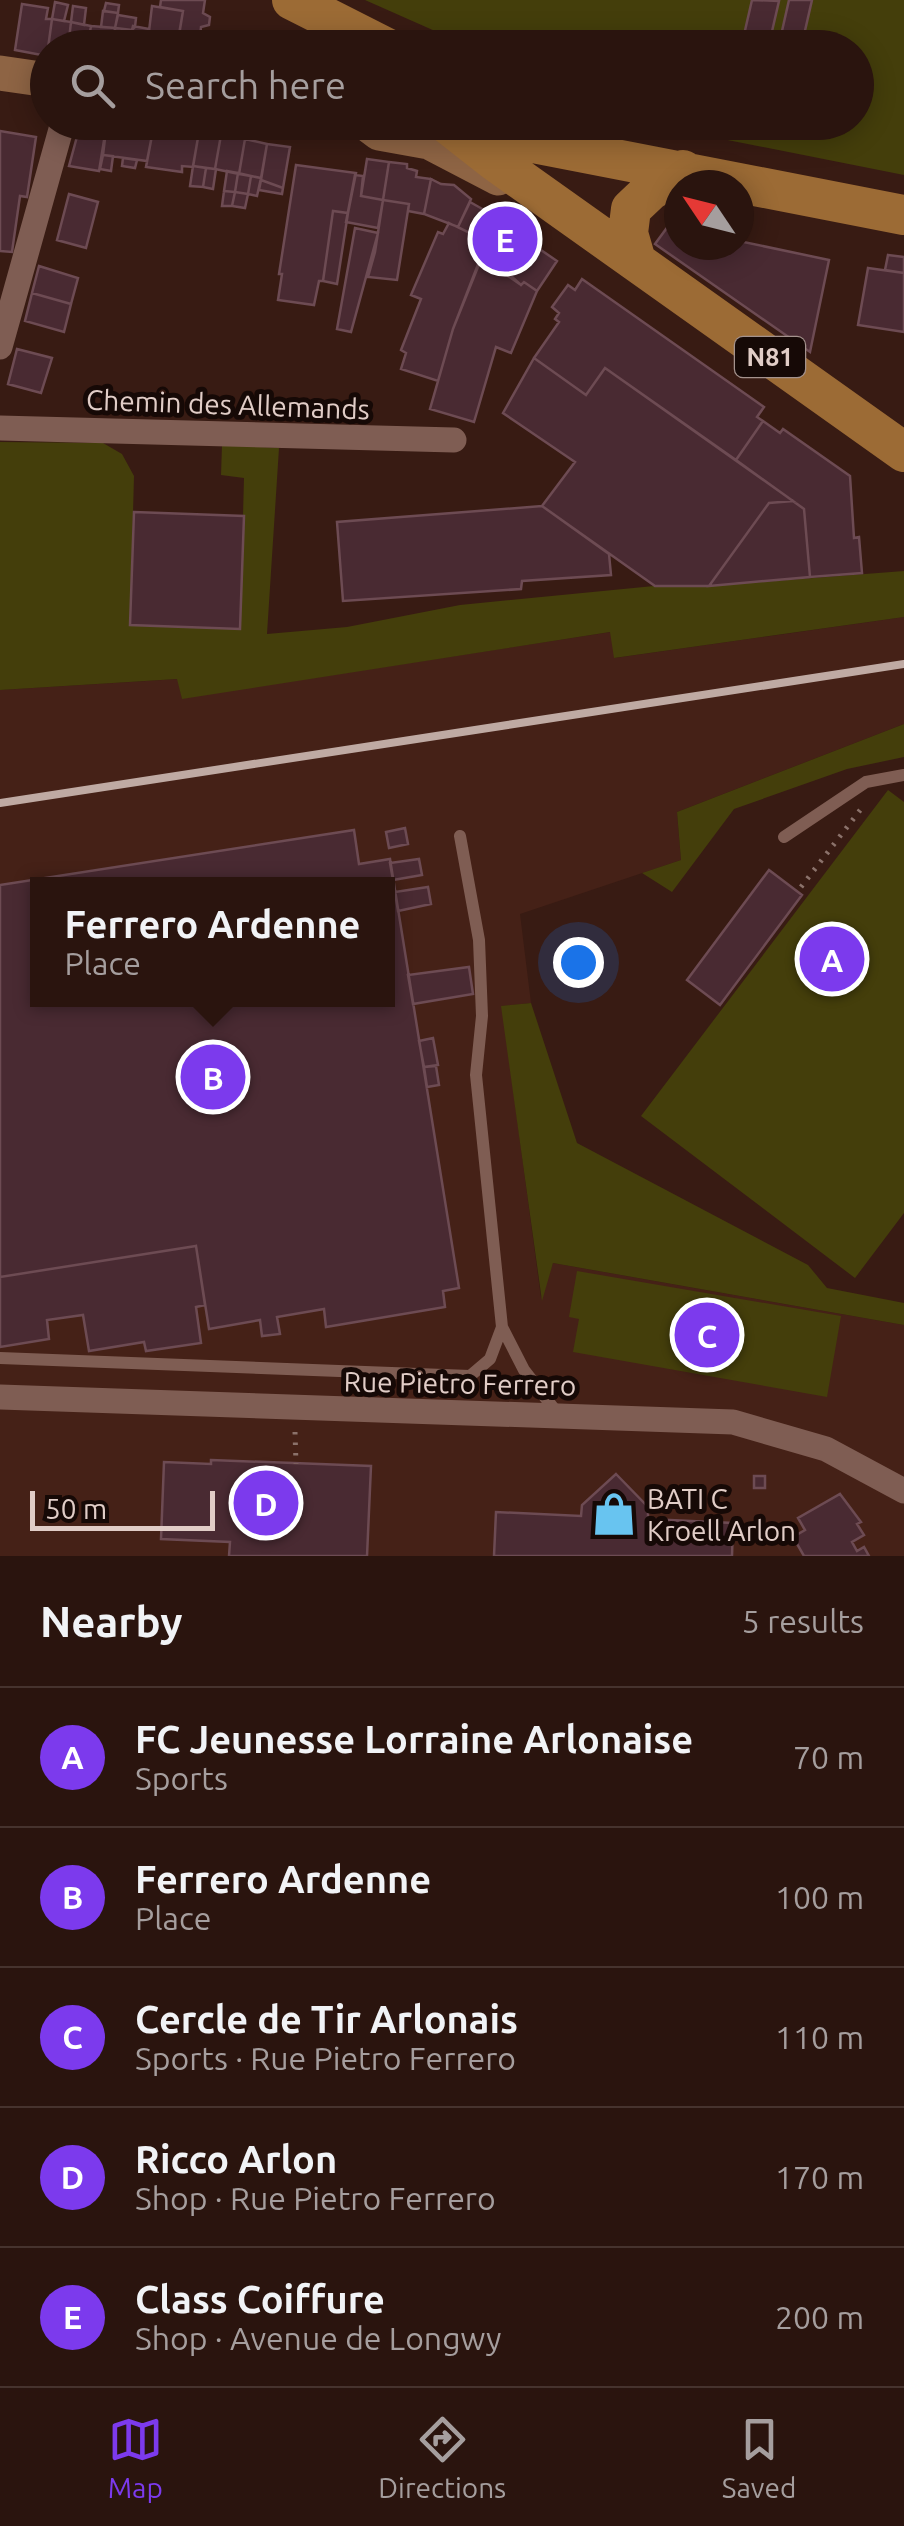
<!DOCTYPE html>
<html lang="en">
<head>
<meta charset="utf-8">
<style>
  :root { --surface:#2a140e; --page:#36211c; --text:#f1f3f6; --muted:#a59e9e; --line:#46332e; --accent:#7c3aed }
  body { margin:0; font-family:Ubuntu,sans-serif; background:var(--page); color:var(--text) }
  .compass { position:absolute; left:664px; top:170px; width:90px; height:90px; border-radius:50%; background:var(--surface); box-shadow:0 5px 25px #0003; rotate:305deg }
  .scale { position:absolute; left:30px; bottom:25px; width:185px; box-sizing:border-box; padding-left:10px; border:5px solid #e1cdc7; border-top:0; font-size:28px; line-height:35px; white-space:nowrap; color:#e1cdc7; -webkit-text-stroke:8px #160906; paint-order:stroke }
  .you { position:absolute; left:578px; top:962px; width:35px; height:35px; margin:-25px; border:8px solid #fff; border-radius:50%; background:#1a73e8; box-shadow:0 0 0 15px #1a73e833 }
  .badge { display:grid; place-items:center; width:65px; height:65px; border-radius:50%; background:var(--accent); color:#fff; font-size:32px; font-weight:700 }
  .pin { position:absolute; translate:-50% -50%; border:5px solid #fff; box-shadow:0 2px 10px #0006 }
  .popup { position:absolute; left:30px; top:877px; width:365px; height:130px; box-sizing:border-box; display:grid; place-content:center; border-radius:0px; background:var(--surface); filter:drop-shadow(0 2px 8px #0005); font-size:32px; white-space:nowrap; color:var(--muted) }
  .popup b { font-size:38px; color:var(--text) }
  .popup::after { content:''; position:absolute; left:50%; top:100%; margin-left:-20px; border:20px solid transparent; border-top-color:var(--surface) }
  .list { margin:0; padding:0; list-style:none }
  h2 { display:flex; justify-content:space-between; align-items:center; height:130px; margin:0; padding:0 40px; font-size:42px }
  h2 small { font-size:32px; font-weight:400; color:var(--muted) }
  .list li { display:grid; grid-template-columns:65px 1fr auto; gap:30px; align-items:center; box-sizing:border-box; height:140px; padding:0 40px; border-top:2px solid var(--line) }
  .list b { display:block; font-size:38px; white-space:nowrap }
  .list p { margin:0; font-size:32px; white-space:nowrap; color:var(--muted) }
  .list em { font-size:32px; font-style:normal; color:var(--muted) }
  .icon { flex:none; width:55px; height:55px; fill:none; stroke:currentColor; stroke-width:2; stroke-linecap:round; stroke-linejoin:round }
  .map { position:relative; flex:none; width:904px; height:1556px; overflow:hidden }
  .search { position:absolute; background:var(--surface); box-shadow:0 5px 25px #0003; left:30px; right:30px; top:30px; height:110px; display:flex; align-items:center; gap:25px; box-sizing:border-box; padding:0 35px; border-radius:55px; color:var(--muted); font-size:38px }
  .sheet { height:830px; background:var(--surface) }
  nav { display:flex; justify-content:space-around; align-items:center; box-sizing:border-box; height:140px; border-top:2px solid var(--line); background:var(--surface); font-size:28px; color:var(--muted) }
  nav a { display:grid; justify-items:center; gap:5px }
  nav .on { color:var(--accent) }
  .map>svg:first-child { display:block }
</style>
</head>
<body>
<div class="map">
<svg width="904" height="1556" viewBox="0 0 904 1556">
  <rect width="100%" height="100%" fill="#381b13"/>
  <path fill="#452117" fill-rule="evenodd" d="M904,617V724L677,812L681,860L520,914L531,1003L502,1006L541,1298L553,1263L904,1325V1556H0V690L178,679L182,698L611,632L615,658ZM38,884H388V1000H38Z"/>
  <path fill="#443e0b" d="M365,0H904V175L682,131L659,123L856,122V48L471,47Z
    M0,442L103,443L122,454L134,476L130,625L240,628L244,478L221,475L222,445L279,448L267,634L347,627L460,605L654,586H709L904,571V617L614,658L610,632L182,699L177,679L0,690Z
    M904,724V757L847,769L734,809L672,892L642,873L681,860L677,812Z
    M888,790L904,802V1213L855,1278L641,1116Z
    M531,1003L577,1143L808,1265L827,1288L904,1303V1325L553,1263L542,1301L501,1006Z
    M577,1271L841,1316L827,1397L573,1352L579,1319L569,1317Z"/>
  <path fill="#492a32" stroke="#6d4b53" stroke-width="2.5" fill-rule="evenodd" d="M161,0H205L203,13L210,17L209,25L201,27L199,48L177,46L183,11L160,7Z
    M752,0L779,1L770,40L786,44V48H741Z
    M789,0H812L804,35L782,31Z
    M55,2L68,5L64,21L52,19Z
    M106,3L119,5L118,13L104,11Z
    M22,4L48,8L46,19H52L47,56L15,50Z
    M73,6L86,8L84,25L71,22Z
    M152,6L183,11L177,48H147Z
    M103,11L118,13L115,28L101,27Z
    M118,15L136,18L135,27L132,30L115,28Z
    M52,19L71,22L68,48H48Z
    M71,22L91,26L87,48H68Z
    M91,26L115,28L113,48H87Z
    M133,26L149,29L147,48H113L115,28L132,30Z
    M81,122H107L99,171L69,166Z
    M107,122L154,125L147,161L103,155Z
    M154,125L199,132L193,167L182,166V172L146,167Z
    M0,131L36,137L27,197L20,196L12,252L0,251Z
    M199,132L221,135L215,169L193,166Z
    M221,135L245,139L239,174L215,169Z
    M245,139L267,144L261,178L239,174Z
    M267,144L290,147L283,188L261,180Z
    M103,155L113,156L111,171L100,169Z
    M123,158L137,160L135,168L122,166Z
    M367,159L389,162L383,200L361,196Z
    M389,162L407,164V168L417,171L416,177L431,179L424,214L408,211L409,204L383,200Z
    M296,165L356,173L348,213L333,211L323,281H319L314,305L278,300L282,274H279Z
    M193,166L206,168L203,187L190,186Z
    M206,168L216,169L213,189L203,187Z
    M227,171L238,173L235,192L224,191Z
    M238,173L251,176L248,194L235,192Z
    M355,175L363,176L361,196L383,200L378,228L346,222Z
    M251,176L261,178L257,196L248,194Z
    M431,179L441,184L454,185L471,199L458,227L424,214Z
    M261,180L283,188L282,194L259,190Z
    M224,191L235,192L232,206H222Z
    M235,192L248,194L245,208L232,206Z
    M69,194L98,202L86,248L57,240Z
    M383,200L409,204L397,280L368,277L375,252Z
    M470,202L500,219L501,223L488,242L458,227Z
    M333,211L348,213L337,284L323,281Z
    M449,223L488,242L453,329L438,381L401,369L406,353L401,350L421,299L411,295L438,232L443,234Z
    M501,223L519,235L499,265L485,255L488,242Z
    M669,225L679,227V245H739V241L829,260L810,352L655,244Z
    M355,228L378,233L351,332L337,329Z
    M519,235L557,261L537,291L524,282L521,285L499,265Z
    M482,254L510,272L508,276L521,285L524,282L537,291L511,353L496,347L474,422L430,409L453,329Z
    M888,255L904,257V273L885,270Z
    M39,266L78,278L71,304L32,293Z
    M868,268L904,273V332L858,325Z
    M582,279L764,407L757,417L763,421L736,460L605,368L586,395L534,358L559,322L555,319L559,313L552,307L568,285L575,290Z
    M32,293L71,304L64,332L25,321Z
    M17,349L52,358L41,393L8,384Z
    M534,358L586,395L605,368L793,501L769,503L709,586H655L542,506L575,462L503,413Z
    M763,421L780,433L783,429L850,476L854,538L859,537L862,573L810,577L804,509L736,460Z
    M793,501L804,509L810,577L709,586L769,503Z
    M542,506L609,554L611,575L522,581L521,589L343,601L337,522Z
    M134,512L244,516L240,629L130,625Z
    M405,828L408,844L389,848L386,832Z
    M354,830L359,864L390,859L459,1288L443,1291L445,1307L326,1327L324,1309L277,1317L280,1334L262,1336L260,1320L209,1329L196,1246L0,1277V885ZM38,884H388V1000H38Z
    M419,859L422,875L393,880L390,863Z
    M769,870L802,895L720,1005L687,980Z
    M428,887L431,904L398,911L395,892Z
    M469,967L473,994L413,1004L408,975Z
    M433,1038L438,1065L424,1067L419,1041Z
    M436,1066L439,1085L427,1087L424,1067Z
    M196,1246L205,1305L196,1307L201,1343L146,1351L144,1342L89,1351L83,1315L47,1320L49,1339L0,1347V1277Z
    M211,1460L371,1466L367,1556H229L230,1542L161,1539L164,1462L211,1464Z
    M616,1474L648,1507V1519L733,1523L732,1556H494L496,1512L581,1516L582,1505Z
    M754,1476H765V1488H754Z
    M840,1494L861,1522L857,1524L864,1535L852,1542L857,1551L864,1547L869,1556H804L793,1537L805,1530L798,1518Z"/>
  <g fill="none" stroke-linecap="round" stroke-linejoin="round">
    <path stroke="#8b726b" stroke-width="5" stroke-dasharray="2.5 8" stroke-linecap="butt" d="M801,887L861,809
      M295,1432L296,1464"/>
    <path stroke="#7f5d53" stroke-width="12" d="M460,836L479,940L482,1016L476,1075L502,1327L524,1370L558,1414
      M784,837L866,782L904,775
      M0,1358L470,1376L490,1359L502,1327"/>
    <path stroke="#7f5d53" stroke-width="25" d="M0,347L63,122
      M0,428L454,440
      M0,1397L733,1422L826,1449L904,1491"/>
    <path stroke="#8e6444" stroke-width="35" d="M0,73L48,80
      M367,124L379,133L429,142L498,178"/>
    <path stroke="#9c6b35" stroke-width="40" d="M292,0L387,48
      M445,122L496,162L904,452
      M456,128L904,215
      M636,261L628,233L631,209L650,191L683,170"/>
    <path stroke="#bfaaa3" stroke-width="8" d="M0,803L904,664"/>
  </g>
  <defs>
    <g id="shop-bare" transform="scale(3.45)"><path d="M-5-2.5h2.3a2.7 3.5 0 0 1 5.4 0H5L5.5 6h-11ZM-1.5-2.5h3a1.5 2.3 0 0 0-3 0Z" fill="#68c4f0" stroke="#160906" stroke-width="2.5" paint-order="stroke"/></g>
  </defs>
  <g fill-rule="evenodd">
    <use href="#shop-bare" x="614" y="1514"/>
  </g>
  <g text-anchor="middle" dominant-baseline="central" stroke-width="10" stroke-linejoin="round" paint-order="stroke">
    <rect fill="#160906" stroke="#a4928d" stroke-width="2.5" x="735" y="337" width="70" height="40" rx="8"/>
    <g font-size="25" font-weight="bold" fill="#e1cdc7">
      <text x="770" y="357">N81</text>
    </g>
    <g font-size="28" fill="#e1cdc7" stroke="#160906">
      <text transform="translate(228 404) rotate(2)">Chemin des Allemands</text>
      <text transform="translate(460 1383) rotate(1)">Rue Pietro Ferrero</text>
    </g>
    <g font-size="28" fill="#e1cdc7" stroke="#160906" text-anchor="start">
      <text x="647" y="1498">BATI C<tspan x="647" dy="32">Kroell Arlon</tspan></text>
    </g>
  </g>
</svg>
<svg class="compass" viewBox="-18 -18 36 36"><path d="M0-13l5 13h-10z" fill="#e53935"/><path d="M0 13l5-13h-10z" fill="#a59e9e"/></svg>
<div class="scale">50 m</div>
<div class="you"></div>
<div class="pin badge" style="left:832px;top:959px">A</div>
<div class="pin badge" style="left:213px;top:1077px">B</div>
<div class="popup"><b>Ferrero Ardenne</b>Place</div>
<div class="pin badge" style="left:707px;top:1335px">C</div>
<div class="pin badge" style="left:266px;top:1503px">D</div>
<div class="pin badge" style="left:505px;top:239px">E</div>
<div class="search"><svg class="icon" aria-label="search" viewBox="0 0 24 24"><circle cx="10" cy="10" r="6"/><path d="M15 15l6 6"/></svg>Search here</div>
</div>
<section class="sheet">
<h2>Nearby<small>5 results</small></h2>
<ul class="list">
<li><span class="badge">A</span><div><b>FC Jeunesse Lorraine Arlonaise</b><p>Sports</p></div><em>70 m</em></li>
<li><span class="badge">B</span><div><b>Ferrero Ardenne</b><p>Place</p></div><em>100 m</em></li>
<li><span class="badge">C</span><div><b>Cercle de Tir Arlonais</b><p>Sports · Rue Pietro Ferrero</p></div><em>110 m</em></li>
<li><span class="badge">D</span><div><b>Ricco Arlon</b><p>Shop · Rue Pietro Ferrero</p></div><em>170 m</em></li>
<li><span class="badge">E</span><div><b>Class Coiffure</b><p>Shop · Avenue de Longwy</p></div><em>200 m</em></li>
</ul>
</section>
<nav>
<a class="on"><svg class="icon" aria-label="map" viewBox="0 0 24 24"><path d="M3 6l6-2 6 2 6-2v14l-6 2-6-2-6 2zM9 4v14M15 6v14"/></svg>Map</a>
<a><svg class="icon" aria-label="directions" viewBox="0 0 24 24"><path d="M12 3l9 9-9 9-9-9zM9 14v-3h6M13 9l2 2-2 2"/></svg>Directions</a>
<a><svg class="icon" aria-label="saved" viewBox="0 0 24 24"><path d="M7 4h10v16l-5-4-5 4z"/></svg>Saved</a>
</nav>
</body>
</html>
